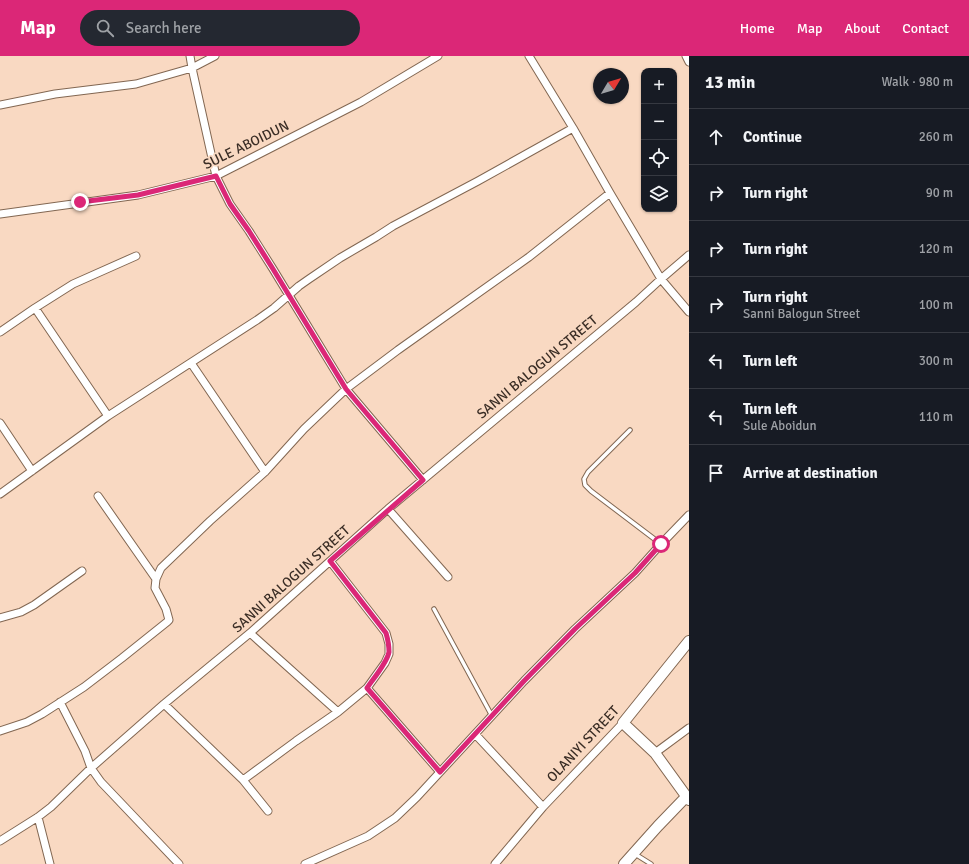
<!DOCTYPE html>
<html lang="en">
<head>
<meta charset="utf-8">
<style>
  :root { --surface:#171b24; --page:#242831; --text:#f1f3f6; --muted:#9ea1a6; --line:#363941; --accent:#db2777 }
  body { margin:0; font-family:Signika,sans-serif; background:var(--page); color:var(--text) }
  .controls { position:absolute; right:12px; top:12px; display:grid; overflow:hidden; border-radius:8px; box-shadow:0 1px 3px #0004 }
  .controls button { width:36px; height:36px; display:grid; place-items:center; padding:0; border:0; border-bottom:1px solid var(--line); background:var(--surface); color:var(--text); font:20px sans-serif }
  .compass { position:absolute; left:593px; top:12px; width:36px; height:36px; border-radius:50%; background:var(--surface); box-shadow:0 1px 3px #0004; rotate:52deg }
  .stop { position:absolute; width:12px; height:12px; margin:-9px; border:3px solid #db2777; border-radius:50%; background:#fff }
  .stop.end { background:#db2777; border-color:#fff; box-shadow:0 1px 4px #0008 }
  .list { margin:0; padding:0; list-style:none }
  h2 { display:flex; justify-content:space-between; align-items:center; height:52px; margin:0; padding:0 16px; font-size:17px }
  h2 small { font-size:13px; font-weight:400; color:var(--muted) }
  .list li { display:grid; grid-template-columns:26px 1fr auto; gap:12px; align-items:center; box-sizing:border-box; height:56px; padding:0 16px; border-top:1px solid var(--line) }
  .list b { display:block; font-size:15px; white-space:nowrap }
  .list p { margin:0; font-size:13px; white-space:nowrap; color:var(--muted) }
  .list em { font-size:13px; font-style:normal; color:var(--muted) }
  .icon { flex:none; width:22px; height:22px; fill:none; stroke:currentColor; stroke-width:2; stroke-linecap:round; stroke-linejoin:round }
  .map { position:relative; flex:none; width:689px; height:808px; overflow:hidden }
  header { display:flex; align-items:center; gap:24px; box-sizing:border-box; height:56px; padding:0 20px; background:var(--accent); color:#fff }
  header strong { font-size:19px }
  nav { display:flex; gap:22px; margin-inline-start:auto; font-size:14px }
  .search { width:280px; height:36px; background:var(--page); display:flex; align-items:center; gap:10px; box-sizing:border-box; padding:0 14px; border-radius:22px; color:var(--muted); font-size:15px }
  main { display:flex }
  aside { flex:1; background:var(--surface) }
  .map>svg:first-child { display:block }
</style>
</head>
<body>
<header>
<strong>Map</strong>
<div class="search"><svg class="icon" aria-label="search" viewBox="0 0 24 24"><circle cx="10" cy="10" r="6"/><path d="M15 15l6 6"/></svg>Search here</div>
<nav><a>Home</a><a>Map</a><a>About</a><a>Contact</a></nav>
</header>
<main>
<div class="map">
<svg width="689" height="808" viewBox="0 0 689 808">
  <rect width="100%" height="100%" fill="#f9d9c2"/>
  <g fill="none" stroke-linecap="round" stroke-linejoin="round">
    <g stroke="#826752" stroke-width="5.5">
      <path id="lane" d="M630,374L588,416L584,423L585,429L591,435L661,488
        M434,553L492,660
        M635,798L651,808"/>
    </g>
    <g stroke="#826752" stroke-width="9">
      <path id="street" d="M190,0L192,12L216,120L230,148L249,175L273,213L346,333L423,424
        M529,0L573,72L610,137L661,223L689,256
        M686,0L689,6
        M0,49L55,38L136,28L192,12L215,0
        M0,158L138,139L216,120L361,46L438,0
        M35,252L108,360
        M0,276L35,252L73,228L136,200
        M191,307L265,416
        M0,367L32,415
        M0,438L108,360L257,264L274,252L299,230L309,223L340,202L376,181L393,170L478,125L573,72
        M98,440L156,523
        M388,453L448,521
        M0,562L21,556L34,549L82,515
        M250,577L338,656
        M367,632L440,716
        M60,646L85,695L91,712L101,726L179,808
        M164,648L243,724L268,755
        M0,675L27,666L42,658L84,631L122,602L167,566L169,564L166,553L155,532L156,523L161,512L210,465L265,416L304,373L346,333L398,294L529,201L610,137
        M475,678L543,751
        M655,697L689,672
        M243,724L296,685L338,656L367,632L385,607L389,598V588L386,577L330,505
        M38,761L50,808
        M0,785L38,761L51,751L91,712L164,648L250,577L388,453L636,246L661,223L689,199
        M305,808L368,780L395,762L417,741L524,625L575,573L635,517L661,488L689,459
        M495,808L543,751L623,667"/>
    </g>
    <g stroke="#826752" stroke-width="12">
      <path id="secondary" d="M689,585L623,667L655,697L689,744
        M624,808L658,770L686,741"/>
    </g>
    <use href="#lane" stroke="#fff" stroke-width="3.5"/>
    <use href="#street" stroke="#fff" stroke-width="7"/>
    <use href="#secondary" stroke="#fff" stroke-width="10"/>
  </g>
  <g fill="none" stroke-linecap="round" stroke-linejoin="round">
    <path stroke="#db2777" stroke-width="5" d="M80,146L138,139L216,120L230,148L249,175L273,213L346,333L423,424L330,505L386,577C388,584 389,590 389,596C387,607 373,623 367,632L440,716L524,625L575,573L635,517L661,488"/>
  </g>
  <g text-anchor="middle" dominant-baseline="central" stroke-width="3.5" stroke-linejoin="round" paint-order="stroke">
    <g font-size="14" fill="#3a2d25" stroke="#f9d9c2">
      <text transform="translate(246 89) rotate(-26)">SULE ABOIDUN</text>
      <text transform="translate(537 311) rotate(-40)">SANNI BALOGUN STREET</text>
      <text transform="translate(291 523) rotate(-42)">SANNI BALOGUN STREET</text>
      <text transform="translate(583 688) rotate(-47)">OLANIYI STREET</text>
    </g>
  </g>
</svg>
<div class="controls">
<button>+</button>
<button>−</button>
<button><svg class="icon" aria-label="locate" viewBox="0 0 24 24"><circle cx="12" cy="12" r="6"/><path d="M12 2v4M12 18v4M2 12h4M18 12h4"/></svg></button>
<button><svg class="icon" aria-label="layers" viewBox="0 0 24 24"><path d="M12 4l9 5-9 5-9-5zM3 14l9 5 9-5"/></svg></button>
</div>
<svg class="compass" viewBox="-18 -18 36 36"><path d="M0-13l5 13h-10z" fill="#e53935"/><path d="M0 13l5-13h-10z" fill="#9ea1a6"/></svg>
<div class="stop" style="left:661px;top:488px"></div>
<div class="stop end" style="left:80px;top:146px"></div>
</div>
<aside>
<h2>13 min<small>Walk · 980 m</small></h2>
<ul class="list">
<li><svg class="icon" aria-label="ahead" viewBox="0 0 24 24"><path d="M12 20V5M6 11l6-6 6 6"/></svg><div><b>Continue</b></div><em>260 m</em></li>
<li><svg class="icon" aria-label="right" viewBox="0 0 24 24"><path d="M7 20v-9h11M14 6l5 5-5 5"/></svg><div><b>Turn right</b></div><em>90 m</em></li>
<li><svg class="icon" aria-label="right" viewBox="0 0 24 24"><path d="M7 20v-9h11M14 6l5 5-5 5"/></svg><div><b>Turn right</b></div><em>120 m</em></li>
<li><svg class="icon" aria-label="right" viewBox="0 0 24 24"><path d="M7 20v-9h11M14 6l5 5-5 5"/></svg><div><b>Turn right</b><p>Sanni Balogun Street</p></div><em>100 m</em></li>
<li><svg class="icon" aria-label="left" viewBox="0 0 24 24"><path d="M17 20v-9H6M10 6l-5 5 5 5"/></svg><div><b>Turn left</b></div><em>300 m</em></li>
<li><svg class="icon" aria-label="left" viewBox="0 0 24 24"><path d="M17 20v-9H6M10 6l-5 5 5 5"/></svg><div><b>Turn left</b><p>Sule Aboidun</p></div><em>110 m</em></li>
<li><svg class="icon" aria-label="arrive" viewBox="0 0 24 24"><path d="M6 21V4h12l-3 4 3 4H6"/></svg><div><b>Arrive at destination</b></div></li>
</ul>
</aside>
</main>
</body>
</html>
